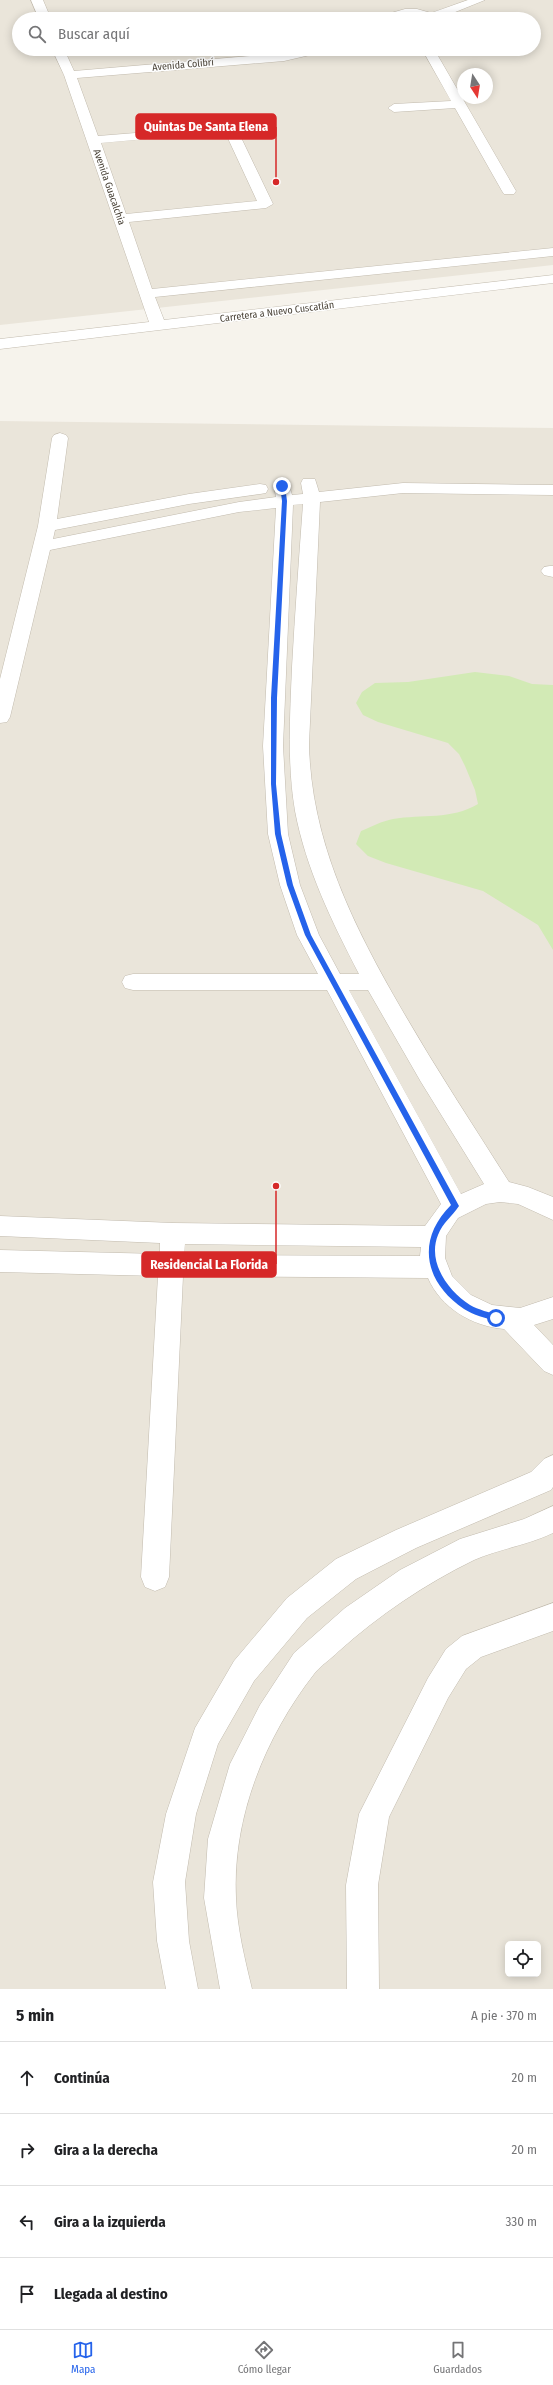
<!DOCTYPE html>
<html lang="es">
<head>
<meta charset="utf-8">
<style>
  :root { --surface:#fff; --page:#f2f2f2; --text:#202124; --muted:#757577; --line:#e0e0e0; --accent:#2563eb }
  body { margin:0; font-family:"Fira Sans Condensed",sans-serif; background:var(--page); color:var(--text) }
  .controls { position:absolute; right:12px; bottom:12px; display:grid; overflow:hidden; border-radius:6px; box-shadow:0 2px 10px #0003 }
  .controls button { width:36px; height:36px; display:grid; place-items:center; padding:0; border:0; border-bottom:1px solid var(--line); background:var(--surface); color:var(--text); font:20px sans-serif }
  .compass { position:absolute; left:457px; top:68px; width:36px; height:36px; border-radius:50%; background:var(--surface); box-shadow:0 2px 10px #0003; rotate:168deg }
  .stop { position:absolute; width:12px; height:12px; margin:-9px; border:3px solid #2563eb; border-radius:50%; background:#fff }
  .stop.end { background:#2563eb; border-color:#fff; box-shadow:0 1px 4px #0008 }
  .list { margin:0; padding:0; list-style:none }
  h2 { display:flex; justify-content:space-between; align-items:center; height:52px; margin:0; padding:0 16px; font-size:17px }
  h2 small { font-size:13px; font-weight:400; color:var(--muted) }
  .list li { display:grid; grid-template-columns:26px 1fr auto; gap:12px; align-items:center; box-sizing:border-box; height:72px; padding:0 16px; border-top:1px solid var(--line) }
  .list b { display:block; font-size:15px; white-space:nowrap }
  .list em { font-size:13px; font-style:normal; color:var(--muted) }
  .icon { flex:none; width:22px; height:22px; fill:none; stroke:currentColor; stroke-width:2; stroke-linecap:round; stroke-linejoin:round }
  .map { position:relative; flex:none; width:553px; height:1989px; overflow:hidden }
  .search { position:absolute; background:var(--surface); box-shadow:0 2px 10px #0003; left:12px; right:12px; top:12px; height:44px; display:flex; align-items:center; gap:10px; box-sizing:border-box; padding:0 14px; border-radius:22px; color:var(--muted); font-size:15px }
  .sheet { height:340px; background:var(--surface) }
  nav { display:flex; justify-content:space-around; align-items:center; box-sizing:border-box; height:56px; border-top:1px solid var(--line); background:var(--surface); font-size:11px; color:var(--muted) }
  nav a { display:grid; justify-items:center; gap:2px }
  nav .on { color:var(--accent) }
  .map>svg:first-child { display:block }
</style>
</head>
<body>
<div class="map">
<svg width="553" height="1989" viewBox="0 0 553 1989">
  <rect width="100%" height="100%" fill="#f6f3ec"/>
  <path fill="#eae5da" fill-rule="evenodd" d="M0,0H553V265L0,325ZM19,19H534V49H19ZM463,74H487V98H463Z
    M0,421L553,428V1989H0ZM508,1944H538V1974H508Z"/>
  <path fill="#d2eab5" d="M475,672L509,676L532,684L553,685V950L538,925L483,891L386,863L368,856L356,844L361,831C371,827 382,821 393,819C422,814 451,820 478,804L475,790L465,766L459,754L448,743L378,722L363,715L356,703L362,692L375,683L408,682Z"/>
  <g fill="none" stroke-linecap="round" stroke-linejoin="round">
    <g stroke="#c2bbae" stroke-width="1">
      <path id="minor" d="M31,0H43L51,19H39Z
        M468,0H485L438,19H423L411,15L398,19H385L391,13L405,9H417L431,13Z
        M177,14L181,15L182,19H165L167,16Z
        M52,49H64L74,71L284,53L303,49H325L323,52L284,61L77,78L98,136L235,125L273,204L266,208L129,222L152,289L553,248V256L155,297L164,320L553,275V283L0,349V339L149,322L64,75ZM225,132L257,201L126,214L101,143Z
        M422,49H434L516,191L514,194H504L502,191L455,108L394,112L388,108L394,104L451,101Z
        M60,433L66,435L68,438L57,519L189,494L260,484L266,485L268,489L266,493L260,494L189,504L55,530L53,539L239,502L276,497L274,486L276,482H288L292,495L303,494L301,483L303,479H315L319,492L403,483L553,485V495L403,493L320,502L309,744C311,842 354,927 402,1010C436,1069 473,1125 509,1182L528,1187L553,1197V1220L518,1204L500,1202L486,1204L458,1218L446,1236L445,1258L452,1276L471,1295L492,1305L520,1308L553,1297V1319L534,1325L553,1345V1375L544,1371L504,1329C472,1326 441,1308 428,1278L183,1276L169,1577L165,1587L155,1591L145,1587L141,1577L158,1276L0,1272V1250L160,1254V1243L0,1236V1216L173,1223L425,1226L441,1204L327,990H133L125,988L122,982L125,976L133,974H318L297,935L280,885L268,834L263,746L276,508L239,512L50,550L10,717L7,722L0,723V679L38,526L52,438L54,435ZM303,504C299,558 295,613 292,667C290,715 287,764 295,811C306,869 332,922 359,974H340L319,935L300,885L288,834L283,746L293,505ZM349,990H368L421,1082L484,1184L461,1194ZM185,1244L421,1247L420,1256L184,1255Z
        M550,566H553V577L544,575L541,571L544,567Z
        M553,1455V1487L551,1490L416,1548L356,1579L307,1618L254,1681L218,1744L196,1814L185,1882L189,1941L198,1989H166L157,1941L153,1882L166,1814L195,1728L234,1661L287,1598L336,1559L396,1530L531,1472L544,1459Z
        M553,1506V1533C528,1545 499,1549 474,1560C425,1584 379,1615 339,1651C331,1659 320,1666 314,1674C265,1737 232,1818 236,1898C237,1928 245,1960 252,1989H220L204,1898L208,1839L230,1764L260,1705L294,1653L345,1608L400,1570L460,1539L524,1519Z
        M553,1603V1631L481,1657L466,1669L448,1698L389,1817L378,1885L379,1989H347L346,1885L359,1814L428,1678L446,1649L462,1636Z"/>
    </g>
    <use href="#minor" fill="#fff" fill-rule="evenodd"/>
  </g>
  <path fill="#2563eb" d="M282,485L285,486L287,501L277,698L276,784L281,834L293,885L311,935L459,1206C452,1217 443,1222 438,1235C427,1262 448,1291 470,1305C478,1310 490,1312 499,1316V1320L496,1321C486,1318 473,1315 464,1309C424,1282 416,1240 451,1205L305,935L287,885L275,834L271,784V698L282,501L280,486Z"/>
  <g text-anchor="middle" dominant-baseline="central" stroke-width="3" stroke-linejoin="round" paint-order="stroke">
    <g font-size="10" fill="#4b4439" stroke="#fff">
      <text transform="translate(183 65) rotate(-5)">Avenida Colibrí</text>
      <text transform="translate(109 187) rotate(71)">Avenida Guacalchia</text>
      <text transform="translate(277 312) rotate(-7)">Carretera a Nuevo Cuscatlán</text>
    </g>
  </g>
  <path fill="none" stroke="#d62828" stroke-width="1.5" d="M276 182L276 127M276 1186L276 1264"/>
  <g fill="#d62828" stroke="#fff" stroke-width="1.5">
    <circle cx="276" cy="182" r="4"/>
    <circle cx="276" cy="1186" r="4"/>
  </g>
  <g fill="#d62828" stroke="#d62828" stroke-width="1.5">
    <rect x="136" y="114" width="140" height="25" rx="4"/>
    <rect x="142" y="1252" width="134" height="25" rx="4"/>
  </g>
  <g font-size="13" text-anchor="middle" font-weight="bold" fill="#fff">
    <text x="206" y="131">Quintas De Santa Elena</text>
    <text x="209" y="1269">Residencial La Florida</text>
  </g>
</svg>
<div class="controls">
<button><svg class="icon" aria-label="locate" viewBox="0 0 24 24"><circle cx="12" cy="12" r="6"/><path d="M12 2v4M12 18v4M2 12h4M18 12h4"/></svg></button>
</div>
<svg class="compass" viewBox="-18 -18 36 36"><path d="M0-13l5 13h-10z" fill="#e53935"/><path d="M0 13l5-13h-10z" fill="#757577"/></svg>
<div class="stop" style="left:496px;top:1318px"></div>
<div class="stop end" style="left:282px;top:486px"></div>
<div class="search"><svg class="icon" aria-label="search" viewBox="0 0 24 24"><circle cx="10" cy="10" r="6"/><path d="M15 15l6 6"/></svg>Buscar aquí</div>
</div>
<section class="sheet">
<h2>5 min<small>A pie · 370 m</small></h2>
<ul class="list">
<li><svg class="icon" aria-label="ahead" viewBox="0 0 24 24"><path d="M12 20V5M6 11l6-6 6 6"/></svg><div><b>Continúa</b></div><em>20 m</em></li>
<li><svg class="icon" aria-label="right" viewBox="0 0 24 24"><path d="M7 20v-9h11M14 6l5 5-5 5"/></svg><div><b>Gira a la derecha</b></div><em>20 m</em></li>
<li><svg class="icon" aria-label="left" viewBox="0 0 24 24"><path d="M17 20v-9H6M10 6l-5 5 5 5"/></svg><div><b>Gira a la izquierda</b></div><em>330 m</em></li>
<li><svg class="icon" aria-label="arrive" viewBox="0 0 24 24"><path d="M6 21V4h12l-3 4 3 4H6"/></svg><div><b>Llegada al destino</b></div></li>
</ul>
</section>
<nav>
<a class="on"><svg class="icon" aria-label="map" viewBox="0 0 24 24"><path d="M3 6l6-2 6 2 6-2v14l-6 2-6-2-6 2zM9 4v14M15 6v14"/></svg>Mapa</a>
<a><svg class="icon" aria-label="directions" viewBox="0 0 24 24"><path d="M12 3l9 9-9 9-9-9zM9 14v-3h6M13 9l2 2-2 2"/></svg>Cómo llegar</a>
<a><svg class="icon" aria-label="saved" viewBox="0 0 24 24"><path d="M7 4h10v16l-5-4-5 4z"/></svg>Guardados</a>
</nav>
</body>
</html>
